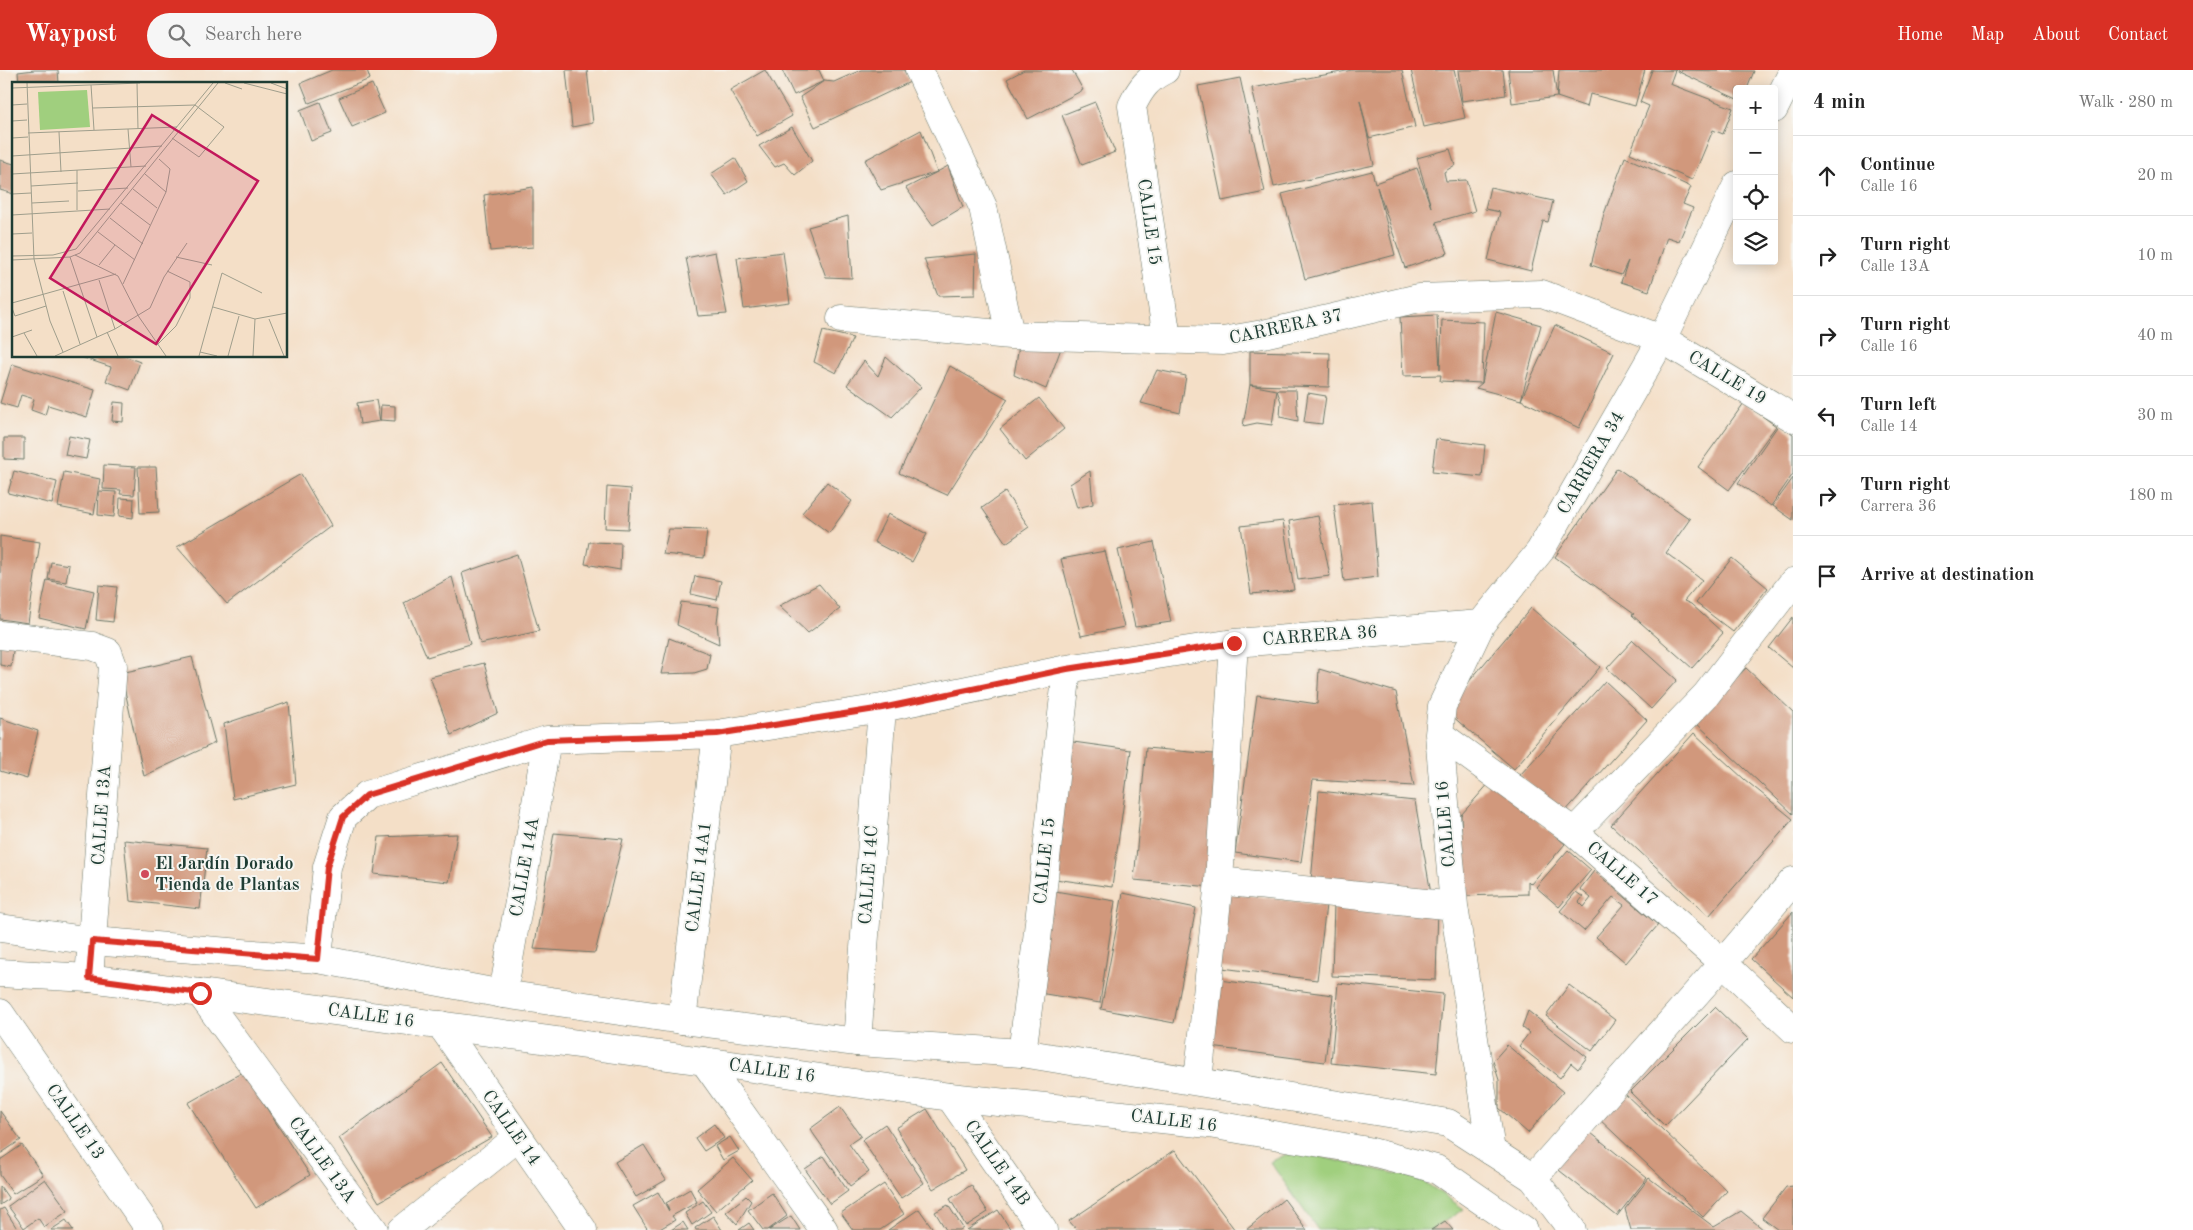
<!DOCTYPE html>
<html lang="en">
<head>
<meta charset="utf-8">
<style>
  :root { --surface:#fff; --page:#f6f6f6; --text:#222; --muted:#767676; --line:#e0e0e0; --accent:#d93025 }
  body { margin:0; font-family:"Old Standard TT",serif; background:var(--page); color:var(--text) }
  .controls { position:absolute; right:15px; top:15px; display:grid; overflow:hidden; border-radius:5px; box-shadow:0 2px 12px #0003 }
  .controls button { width:45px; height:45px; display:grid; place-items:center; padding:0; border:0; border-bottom:1px solid var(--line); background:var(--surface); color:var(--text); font:25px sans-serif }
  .stop { position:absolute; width:15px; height:15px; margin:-11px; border:4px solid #d93025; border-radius:50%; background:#fff }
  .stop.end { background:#d93025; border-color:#fff; box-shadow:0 1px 5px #0008 }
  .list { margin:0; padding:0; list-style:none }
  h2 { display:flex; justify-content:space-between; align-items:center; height:65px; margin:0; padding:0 20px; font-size:21px }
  h2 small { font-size:16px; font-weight:400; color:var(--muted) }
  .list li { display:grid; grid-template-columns:32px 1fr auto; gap:15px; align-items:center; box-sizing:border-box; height:80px; padding:0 20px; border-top:1px solid var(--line) }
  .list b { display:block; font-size:19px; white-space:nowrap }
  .list p { margin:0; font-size:16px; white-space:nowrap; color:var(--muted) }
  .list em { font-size:16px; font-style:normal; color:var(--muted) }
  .icon { flex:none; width:28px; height:28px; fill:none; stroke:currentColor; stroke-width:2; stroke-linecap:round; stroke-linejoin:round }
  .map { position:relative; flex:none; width:1793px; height:1160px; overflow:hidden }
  header { display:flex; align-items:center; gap:30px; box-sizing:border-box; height:70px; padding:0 25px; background:var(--accent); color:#fff }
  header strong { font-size:24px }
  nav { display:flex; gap:28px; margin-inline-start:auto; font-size:18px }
  .search { width:350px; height:45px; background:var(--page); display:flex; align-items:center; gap:12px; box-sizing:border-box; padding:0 18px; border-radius:28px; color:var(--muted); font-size:19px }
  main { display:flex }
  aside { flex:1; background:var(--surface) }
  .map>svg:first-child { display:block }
</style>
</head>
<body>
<header>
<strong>Waypost</strong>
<div class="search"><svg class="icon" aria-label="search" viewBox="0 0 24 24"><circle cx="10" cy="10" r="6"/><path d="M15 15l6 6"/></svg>Search here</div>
<nav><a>Home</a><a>Map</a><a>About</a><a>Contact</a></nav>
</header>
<main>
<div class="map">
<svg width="1793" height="1160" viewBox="0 0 1793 1160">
  <rect width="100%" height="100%" fill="#f6f6f2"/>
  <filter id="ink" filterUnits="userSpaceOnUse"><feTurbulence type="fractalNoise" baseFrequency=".02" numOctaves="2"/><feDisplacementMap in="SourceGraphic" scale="10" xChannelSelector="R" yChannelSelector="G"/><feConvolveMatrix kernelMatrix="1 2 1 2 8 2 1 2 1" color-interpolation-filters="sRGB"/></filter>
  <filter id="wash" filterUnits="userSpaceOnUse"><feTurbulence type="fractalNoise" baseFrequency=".0096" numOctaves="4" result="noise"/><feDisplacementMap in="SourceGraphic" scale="20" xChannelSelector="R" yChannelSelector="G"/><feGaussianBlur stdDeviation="1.12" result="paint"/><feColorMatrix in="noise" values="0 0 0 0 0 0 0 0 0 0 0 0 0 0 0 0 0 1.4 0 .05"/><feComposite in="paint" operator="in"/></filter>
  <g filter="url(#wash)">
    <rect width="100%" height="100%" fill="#f4dfc7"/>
    <path fill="#a0cf7e" stroke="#608659" d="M1294,1081L1420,1109L1464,1139L1431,1160H1318L1270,1092Z"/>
    <g id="blocks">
      <path fill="#d1987c" d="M34,0H58L59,14H19L18,2Z
        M332,0H367L370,9L309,33L301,13Z
        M566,0H587L593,53L572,57Z
        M765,0L792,46L757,66L730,20Z
        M782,0H819L824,11L794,25Z
        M861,0H904L910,12L815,57L800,27L824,11L834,12Z
        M1024,0H1072L1083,20L1028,49L1007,9Z
        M1352,0H1402L1415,57L1369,68L1360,30L1374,95L1274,117L1252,18Z
        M1411,0H1454L1465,48L1424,57Z
        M1458,0H1503L1506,25L1462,31Z
        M1508,0H1553L1557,27L1559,0H1645L1635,36L1590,24L1587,37L1557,27L1512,33Z
        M1652,0L1754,1L1747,19H1737V29L1675,0L1670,14L1733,38L1723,64L1713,60L1692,110L1630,83L1649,36L1640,32Z
        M1240,8L1265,122L1222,131L1198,16Z
        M372,14L385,43L352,57L339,28Z
        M320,32L332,63L311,71L300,40Z
        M1095,32L1115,82L1082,95L1062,45Z
        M792,57L812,91L795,105L784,93L775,97L759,76Z
        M921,60L937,102L948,96L963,137L933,155L906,118L937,102L881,120L865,90Z
        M1450,79L1455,95L1444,102L1446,111L1466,110L1475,141L1436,152L1448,183L1405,198L1377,117L1395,185L1305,209L1282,124L1372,101L1375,113L1417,98L1431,137L1417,88Z
        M1625,87L1691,117L1683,134L1693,138L1679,171L1667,167L1649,221L1621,212L1628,191L1621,205L1591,195L1604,144Z
        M735,88L748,111L727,125L711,104Z
        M0,90L14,94V124L0,120Z
        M533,117V177L490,181L484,125Z
        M1490,117L1553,131L1548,152L1543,151L1531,201L1488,190L1500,142L1485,139Z
        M848,146L852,208L826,207L808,157Z
        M715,182L727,244L698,246L686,188Z
        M783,182L790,233L744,239L737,188Z
        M976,184L975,225L938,226L924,189Z
        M1496,242L1541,255L1521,330L1476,318L1482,313L1440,311L1441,305L1403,306L1400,247L1437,245L1440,300L1442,250L1484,252L1482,313Z
        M1555,255L1614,283L1579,358L1521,330Z
        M823,261L853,268L836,303L814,292Z
        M1020,270L1063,273L1046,319L1014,305Z
        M1250,281L1330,283L1329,317L1250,315L1277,320H1296L1298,351L1280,347L1281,332L1277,320L1272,355L1257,353L1243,356L1250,315Z
        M124,286L140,292L130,320L106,311L111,297L81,287Z
        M886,287L921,317L892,347L847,315L864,291L878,306Z
        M12,294L95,320L87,347L48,335L45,345L31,340L34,329L21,325L17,338L0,333Z
        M950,296L1008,329L947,425L899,403Z
        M1157,300L1186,306L1180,343L1141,333Z
        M1308,323L1326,326L1322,354L1304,352Z
        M1039,328L1064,359L1025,391L1000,359Z
        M376,330L380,351L360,354L357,333Z
        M114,332L124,333L123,352L112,351Z
        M1744,333L1776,356L1729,420L1698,397Z
        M381,335L395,336V351L380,350Z
        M1779,354L1793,364V404L1771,436L1738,413Z
        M69,366L90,370L86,389L65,385Z
        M4,368H24V390L4,389Z
        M1436,369L1485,375L1482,407L1432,402Z
        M104,395L136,397L134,425L120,424L121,420L103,419Z
        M138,397H156L159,442L140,443Z
        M1617,398L1690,449L1666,483L1702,510L1684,531L1691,534L1723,563L1692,598L1632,545L1634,544L1555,487Z
        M14,401L57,412L52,434L8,423Z
        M1090,401L1093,434L1077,438L1070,414Z
        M64,402L100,409L94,444L58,437Z
        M301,404L331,456L227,534L177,477Z
        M1793,408V450L1773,436Z
        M827,412L852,431L829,463L802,443Z
        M607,417L631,419L628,459L605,458Z
        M99,421L116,422L114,447L98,445Z
        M1005,422L1029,457L1006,473L982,438Z
        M120,428L134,429L133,448L119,446Z
        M1372,431L1378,507L1344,511L1334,435Z
        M888,444L927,464L912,492L874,472Z
        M1318,446L1330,506L1298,510L1289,451Z
        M1283,451L1294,520L1251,524L1241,456Z
        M669,459L707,460L704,488L663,484Z
        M0,466L40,472L28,553L0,549Z
        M589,472L621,473L620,500L585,494Z
        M1154,472L1171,552L1135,557L1118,480Z
        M1105,481L1124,557L1081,566L1061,489Z
        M517,484L539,561L480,574L462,503Z
        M1732,488L1768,518L1733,562L1696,533Z
        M51,492L69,495L66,512L48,509Z
        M695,506L721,511L717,530L691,524Z
        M452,507L470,574L427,587L404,533Z
        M47,510L94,521L86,559L39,548Z
        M819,514L840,539L808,563L779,536Z
        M99,515L117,517L113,552L96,550Z
        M681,532L719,537L717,552L719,574L677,555Z
        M1531,538L1600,597L1514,699L1445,640Z
        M1793,547V598L1769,578Z
        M669,568L710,584L707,599L694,603L661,604Z
        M1633,570L1677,610L1651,639L1607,598Z
        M0,571L14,573L11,597L0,595Z
        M192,587L215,673L144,706L121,603Z
        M484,593L498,643L451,665L430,607Z
        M1746,598L1793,642V744L1695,652Z
        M1319,599L1396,622L1414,716L1313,710L1301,792L1235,783L1257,625L1317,634Z
        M1605,611L1647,650L1563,744L1520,705Z
        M289,632L296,714L233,729L224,654Z
        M0,648L38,661L27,709L0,701Z
        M1694,663L1744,709L1793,749L1709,846L1611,755Z
        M1066,671L1131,680L1112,817L1048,808Z
        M1146,678L1224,685L1212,817L1134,810Z
        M1491,711L1565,774L1531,814L1528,811V824L1464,826L1461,745Z
        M1319,721L1415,731L1431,824L1311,812Z
        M554,763L623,769L595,883L534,879Z
        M457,764L449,812L374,804L379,767Z
        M124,770L207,778L200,839L130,831Z
        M1568,780L1591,800L1559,837L1536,817Z
        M1594,801L1658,855L1626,893L1596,867L1624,835L1613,827L1584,861L1560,841L1576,822L1583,827L1579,832L1584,837L1591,828L1580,819Z
        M1049,820L1115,831L1100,933L1033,922Z
        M1223,822L1326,835L1317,910L1214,897Z
        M1123,823L1196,838L1174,953L1101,939Z
        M1334,833L1438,836L1436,910L1332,906Z
        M1793,842V927L1751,889Z
        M1219,910L1333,925L1325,992L1211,977Z
        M1338,913L1443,924L1436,1004L1331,993Z
        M1569,915L1615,950L1592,981L1546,946Z
        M1715,937L1748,969L1665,1056L1630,1022Z
        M1528,941L1587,987L1578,999L1571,993L1560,1008L1519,976L1529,963L1522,957Z
        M1507,975L1563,1022L1528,1063L1499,1038V1010L1493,991Z
        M442,993L492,1067L379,1132L339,1068Z
        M243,1002L310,1105L256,1138L188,1033Z
        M1623,1022L1727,1121L1703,1147L1598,1048Z
        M840,1037L861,1066L849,1074L869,1102L850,1116L810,1059Z
        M927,1039L965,1100L933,1119L896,1058Z
        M0,1041L21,1070L0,1084Z
        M714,1054L724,1068L704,1081L695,1068Z
        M885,1054L924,1113L901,1128L862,1070Z
        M1586,1059L1647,1108L1617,1146L1555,1097Z
        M730,1067L739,1081L723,1090L715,1076Z
        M22,1075L43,1105L13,1124L0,1105V1090Z
        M644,1075L666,1110L636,1127L615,1092Z
        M1175,1080L1235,1160H1077L1069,1151Z
        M824,1086L848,1121L830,1134L805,1099Z
        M733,1088L752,1110L716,1141L697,1119Z
        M1649,1108L1714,1157L1741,1141L1764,1160H1631L1625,1139Z
        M45,1109L68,1141L44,1157L38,1148L24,1158L8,1136Z
        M884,1114L904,1144L880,1160H853L841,1143Z
        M971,1115L988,1142L966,1156L950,1129Z
        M0,1116L9,1129L0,1135Z
        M1793,1116V1160H1778L1762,1148L1786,1117Z
        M690,1119L697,1132L672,1146L675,1150L658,1160H648L633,1136L658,1122L669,1141L666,1133Z
        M772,1123L787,1146L768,1160H763L748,1140Z
        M746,1126L751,1131L737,1154L726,1142Z
        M1284,1129L1307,1160H1246Z
        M703,1131L711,1142L692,1155L685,1143Z
        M948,1135L963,1158L960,1160H946L935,1142Z
        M4,1138L18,1160H0V1140Z
        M919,1139L934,1160H888Z
        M998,1140L1011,1160H967Z
        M713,1146L722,1160H696L695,1158Z
        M791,1146L800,1160H769Z
        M66,1150L73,1160H51Z
        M1445,1151L1453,1160H1431Z
        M683,1152L688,1160H671Z
        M749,1153L754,1160H739Z"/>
    </g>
  </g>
  <g filter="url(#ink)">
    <use href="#blocks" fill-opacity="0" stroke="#6a7667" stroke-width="1"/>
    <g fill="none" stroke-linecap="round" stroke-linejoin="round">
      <g stroke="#6a7667" stroke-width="29">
        <path id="minor" d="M919,0L983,137L1010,265
          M1165,0C1148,8 1140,19 1132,36L1167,268
          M1774,39L1793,1
          M841,249L1010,265L1223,271L1263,264L1419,228L1542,224L1662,269L1793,348
          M0,565L92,576L108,582L113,596L89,908
          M1439,664L1574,762L1723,893L1793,959
          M1574,762L1706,625L1793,512
          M1219,811L1454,836
          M318,889L327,797L343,747L367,725L547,670L717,664L882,638L1067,599L1234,573L1481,554
          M200,923L374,1160
          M503,924L547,670
          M0,943L150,1160
          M682,950L717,664
          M441,955L583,1160
          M857,972L882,638
          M1022,983L1037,870L1067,599
          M704,991L824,1160
          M1198,1011L1219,811L1234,573
          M950,1027L1043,1160
          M1491,1081L1454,836L1439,664L1442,636L1481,554L1540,481L1662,269L1737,115
          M1533,1108L1723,893L1793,811
          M402,1160L517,1068"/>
      </g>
      <g stroke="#6a7667" stroke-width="29">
        <path id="tertiary" d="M0,858L92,871L318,889L503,924L682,950L857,972L1022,983L1448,1053L1533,1108L1572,1160
          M0,903L89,908L704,991L950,1027L1209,1054L1368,1081L1436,1099L1524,1160"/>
      </g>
      <use href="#minor" stroke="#fff" stroke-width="28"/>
      <use href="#tertiary" stroke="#fff" stroke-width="28"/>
    </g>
  </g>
  <g fill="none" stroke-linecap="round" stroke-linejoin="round" filter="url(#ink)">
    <path stroke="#d93025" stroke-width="6" d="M200,923L89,908L92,871L318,889L327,797L343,747L367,725L547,670L717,664L882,638L1067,599L1234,573"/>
  </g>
  <circle fill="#d1495b" stroke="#f6f6f2" stroke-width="2" cx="145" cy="804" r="5"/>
  <g text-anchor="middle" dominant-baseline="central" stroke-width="4" stroke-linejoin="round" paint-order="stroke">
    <g font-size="18" fill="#1f3d34" stroke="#f6f6f2">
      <text transform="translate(1149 152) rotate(82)">CALLE 15</text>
      <text transform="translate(1286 257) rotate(-12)">CARRERA 37</text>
      <text transform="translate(1727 308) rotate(31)">CALLE 19</text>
      <text transform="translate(1591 393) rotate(-60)">CARRERA 34</text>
      <text transform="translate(1320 566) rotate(-4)">CARRERA 36</text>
      <text transform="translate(102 745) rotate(-86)">CALLE 13A</text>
      <text transform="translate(1446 754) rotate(-95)">CALLE 16</text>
      <text transform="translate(1045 791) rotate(-84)">CALLE 15</text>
      <text transform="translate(525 797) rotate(-80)">CALLE 14A</text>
      <text transform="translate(1622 804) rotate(41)">CALLE 17</text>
      <text transform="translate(869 805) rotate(-86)">CALLE 14C</text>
      <text transform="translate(699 807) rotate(-83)">CALLE 14A1</text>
      <text transform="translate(371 946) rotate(8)">CALLE 16</text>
      <text transform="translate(772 1001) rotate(8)">CALLE 16</text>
      <text transform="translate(1174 1051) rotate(7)">CALLE 16</text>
      <text transform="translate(75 1052) rotate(55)">CALLE 13</text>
      <text transform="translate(511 1058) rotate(55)">CALLE 14</text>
      <text transform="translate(322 1090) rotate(54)">CALLE 13A</text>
      <text transform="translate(997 1093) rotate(55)">CALLE 14B</text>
    </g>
    <g font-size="18" font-weight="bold" fill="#1f3d34" stroke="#f6f6f2" text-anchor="start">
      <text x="155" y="794">El Jardín Dorado<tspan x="155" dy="21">Tienda de Plantas</tspan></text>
    </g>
  </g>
  <g transform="translate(12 12)">
    <rect width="275" height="275" fill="#f4dfc7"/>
    <path d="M75,8L78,45L28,48L26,10Z" fill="#a0cf7e"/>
    <path fill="none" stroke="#9f9e8c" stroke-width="1" d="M15,1L22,177L38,239L51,270M125,1L126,47M213,1L230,7M232,1L275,12M259,1L275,7M79,3L82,48M0,6L128,1M0,23L15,22M81,26L183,23L212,45L187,75L160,56M0,39L15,38M116,47L119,85M47,50L49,90M16,51L165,45M0,56L16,55M0,74L150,64M65,88V128M0,92L134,84M133,92L154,110M19,104L66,101M121,107L145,126M66,109L116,106M0,112L19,111M20,121L57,119M109,121L138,143M0,133L98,127M98,136L131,162M86,150L123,178M0,152L20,151M63,173L106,194L127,235L154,274M0,174L41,173L64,167L201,1M58,175L85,255M164,175L200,183M0,178L58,175L68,171L206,1M87,183L103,163M87,198L103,247M111,202L154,110L158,87L147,77M51,209L68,262M0,221L104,192M201,225L243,237L275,231M0,226L3,234L34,224M257,237L272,274M95,250L106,274M12,251L25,274M0,255L20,248M145,263L164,244L178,216V200L155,189M188,270L205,274M43,274L103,247L138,226L152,195L175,161M187,274L210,191L250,211M216,274L227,234M241,274L243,237"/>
    <path fill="#c2185b" fill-opacity="0.15" stroke="#c2185b" stroke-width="2.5" d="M140,33L246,99L144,262L38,196Z"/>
    <rect width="275" height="275" fill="none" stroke="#1f3d34" stroke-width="2.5"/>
  </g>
</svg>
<div class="controls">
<button>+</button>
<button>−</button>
<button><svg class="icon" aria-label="locate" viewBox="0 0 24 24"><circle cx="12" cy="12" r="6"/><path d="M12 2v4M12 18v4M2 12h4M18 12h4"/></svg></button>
<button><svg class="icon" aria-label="layers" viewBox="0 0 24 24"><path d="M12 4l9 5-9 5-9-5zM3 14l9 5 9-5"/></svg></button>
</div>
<div class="stop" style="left:200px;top:923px"></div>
<div class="stop end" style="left:1234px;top:573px"></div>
</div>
<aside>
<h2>4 min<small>Walk · 280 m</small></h2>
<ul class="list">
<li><svg class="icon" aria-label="ahead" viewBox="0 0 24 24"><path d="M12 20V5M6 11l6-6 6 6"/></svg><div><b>Continue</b><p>Calle 16</p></div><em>20 m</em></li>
<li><svg class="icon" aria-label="right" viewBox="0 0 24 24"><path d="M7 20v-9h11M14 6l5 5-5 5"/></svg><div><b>Turn right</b><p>Calle 13A</p></div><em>10 m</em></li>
<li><svg class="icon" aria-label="right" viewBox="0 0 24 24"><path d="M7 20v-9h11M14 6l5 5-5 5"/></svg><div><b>Turn right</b><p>Calle 16</p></div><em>40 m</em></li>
<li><svg class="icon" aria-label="left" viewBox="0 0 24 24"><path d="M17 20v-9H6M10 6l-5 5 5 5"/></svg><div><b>Turn left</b><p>Calle 14</p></div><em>30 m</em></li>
<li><svg class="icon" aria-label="right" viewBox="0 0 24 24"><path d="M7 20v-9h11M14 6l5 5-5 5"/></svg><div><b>Turn right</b><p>Carrera 36</p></div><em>180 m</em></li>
<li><svg class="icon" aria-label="arrive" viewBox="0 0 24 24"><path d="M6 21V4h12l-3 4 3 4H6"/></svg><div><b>Arrive at destination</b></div></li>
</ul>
</aside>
</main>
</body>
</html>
